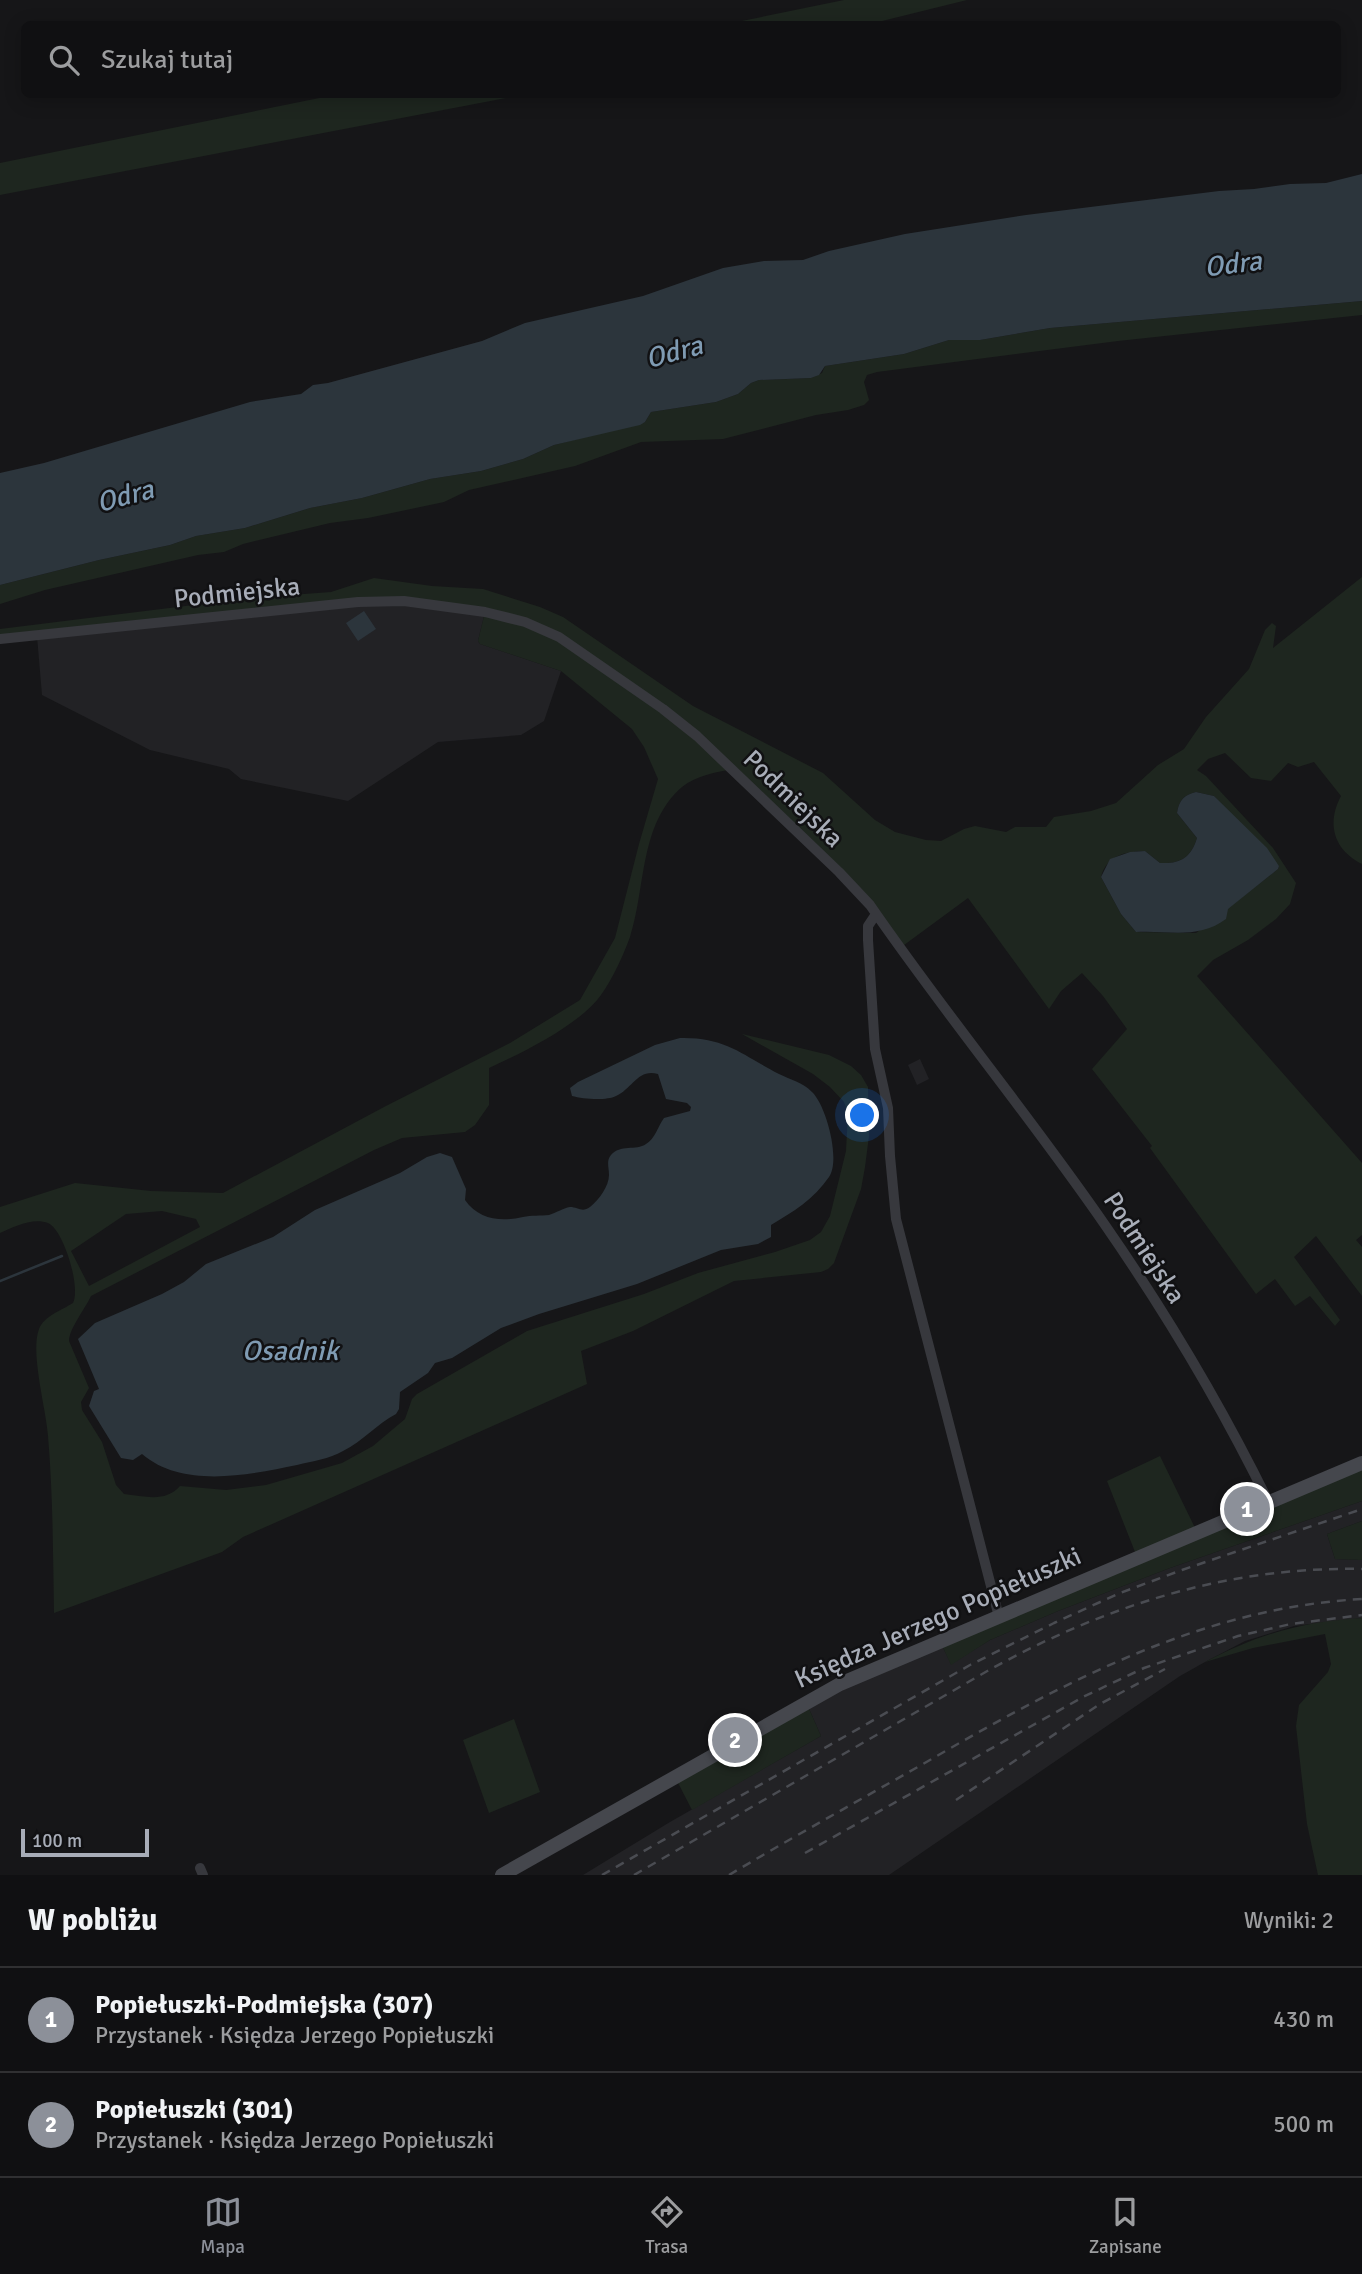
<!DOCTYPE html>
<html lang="pl">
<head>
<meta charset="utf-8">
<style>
  :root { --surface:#101012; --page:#1e1e20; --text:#f1f3f6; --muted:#9c9d9f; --line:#303032; --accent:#8c9099 }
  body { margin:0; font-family:Signika,sans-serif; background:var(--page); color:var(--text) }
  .scale { position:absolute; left:21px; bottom:18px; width:128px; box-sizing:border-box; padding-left:7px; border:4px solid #a8adb8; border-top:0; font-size:19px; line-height:24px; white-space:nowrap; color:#a8adb8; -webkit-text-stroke:5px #111113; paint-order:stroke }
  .you { position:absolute; left:863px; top:1116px; width:24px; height:24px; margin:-18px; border:5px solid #fff; border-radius:50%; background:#1a73e8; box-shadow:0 0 0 10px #1a73e833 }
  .badge { display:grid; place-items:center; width:46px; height:46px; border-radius:50%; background:var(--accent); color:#fff; font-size:23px; font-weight:700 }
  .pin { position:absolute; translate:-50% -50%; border:4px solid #fff; box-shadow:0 2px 7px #0006 }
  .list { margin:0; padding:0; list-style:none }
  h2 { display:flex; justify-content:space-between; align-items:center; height:91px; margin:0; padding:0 28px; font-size:30px }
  h2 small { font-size:23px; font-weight:400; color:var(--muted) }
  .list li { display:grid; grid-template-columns:46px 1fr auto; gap:21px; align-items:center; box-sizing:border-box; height:105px; padding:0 28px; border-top:2px solid var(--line) }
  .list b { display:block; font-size:26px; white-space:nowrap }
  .list p { margin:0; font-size:23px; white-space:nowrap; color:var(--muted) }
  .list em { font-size:23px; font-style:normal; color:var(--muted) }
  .icon { flex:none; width:38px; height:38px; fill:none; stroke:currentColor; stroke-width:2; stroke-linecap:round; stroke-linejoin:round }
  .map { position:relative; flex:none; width:1362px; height:1875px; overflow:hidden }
  .search { position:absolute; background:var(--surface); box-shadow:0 4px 18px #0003; left:21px; right:21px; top:21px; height:77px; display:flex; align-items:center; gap:18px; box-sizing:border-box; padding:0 24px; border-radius:10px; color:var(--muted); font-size:26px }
  .sheet { height:301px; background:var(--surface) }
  nav { display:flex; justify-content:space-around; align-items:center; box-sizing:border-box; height:98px; border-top:2px solid var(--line); background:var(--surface); font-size:19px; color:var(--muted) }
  nav a { display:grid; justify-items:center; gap:4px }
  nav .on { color:var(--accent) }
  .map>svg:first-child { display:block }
</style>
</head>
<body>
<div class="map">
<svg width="1362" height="1875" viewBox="0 0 1362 1875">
  <rect width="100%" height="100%" fill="#161618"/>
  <path fill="#222225" d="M358,602L485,612L478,641L480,644L561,671L544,721L521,735L438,742L348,801L241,779L229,769L150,750L42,695L37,636Z
    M920,1059L929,1079L917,1085L908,1065Z
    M1362,1501V1521L1327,1534L1335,1559L1362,1560V1618L1294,1626L1245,1641L1205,1662L1180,1676L889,1875H583L670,1822L821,1736L806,1702L940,1641L951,1664L990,1640L1058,1611L1170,1568Z"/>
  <path fill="#1e261f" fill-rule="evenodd" d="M844,0H967L870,24H727Z
    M339,94L522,95L0,195V163Z
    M1362,301V315L1118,341L877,372L867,375L864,382L869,400L864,405L848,410L816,415L723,439L641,442L575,466L469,490L444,502L368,518L330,523L243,544L224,552L198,555L45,590L0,604V585L99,560L170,545L196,536L245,528L310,508L362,498L430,479L481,471L523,459L554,445L645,422L651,412L716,402L738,394L751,383L759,380L811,378L822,373L825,366L904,354L949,340H980L1050,328Z
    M1362,577V864C1334,850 1326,824 1341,796L1314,762L1298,767L1288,763L1271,781L1251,778L1225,753L1208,759L1197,770L1206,776L1273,848L1296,883L1290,904L1276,919L1248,940L1213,960L1197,976L1362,1163V1235L1356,1240L1362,1247V1296L1316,1236L1294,1257L1340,1320L1335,1326L1310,1296L1295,1306L1275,1279L1256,1294L1150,1148L1152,1146L1092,1069L1127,1029L1103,996L1082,973L1061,991L1049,1009L968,898L900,948L870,905L733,769C717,772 695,776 682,787C639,824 646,888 630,937C623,956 613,978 601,995C581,1024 522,1053 489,1068V1105L475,1125L465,1132L402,1138L374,1150L91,1296C85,1309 69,1329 69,1341L89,1388L81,1402L82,1410L102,1442L116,1485L124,1494C145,1496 165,1503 180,1486L226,1490L266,1485L342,1463L373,1446L405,1419L412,1399L417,1394L527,1331L644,1294L698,1273L775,1252L810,1240L821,1232L830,1216L846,1151L848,1113L844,1102L830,1087L813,1074L742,1034L829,1055L851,1066L861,1075L868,1087L869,1136L865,1167L861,1189L834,1263L828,1269L821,1272L734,1281L633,1331L581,1351L587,1384L243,1537L222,1552L54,1613C53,1554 53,1495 48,1436C46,1408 30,1353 39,1329C44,1316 62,1310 73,1303C81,1288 64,1230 48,1223C33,1217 13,1227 0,1233V1207L75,1183L151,1191L223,1193L384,1107L510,1043L580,1000L615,938L639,844L658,779L644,747L632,729L561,671L480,644L478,641L485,612L404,601L0,639V629L250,598L331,592L374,578L432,586L483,589L540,607L563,617L693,706L823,773L875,820L895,832L926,840L941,841L964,829L975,826L1006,832L1015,827H1046L1054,817L1091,811L1116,803L1158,765L1184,749L1206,717L1249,669L1265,630L1272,623L1276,626L1273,648ZM1196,792L1214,796L1279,866L1278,869L1196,933L1136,932L1121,914L1101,877C1107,855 1124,852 1145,851L1160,863C1180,864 1191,858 1197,838L1177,813C1179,800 1184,795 1196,792ZM162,1211L196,1219L200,1227L89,1286L71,1251L126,1214Z
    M1160,1456L1197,1532L1362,1463V1501L1170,1568L1058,1611L990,1640L951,1665L940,1641L1137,1557L1107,1481Z
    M1362,1521V1560L1335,1559L1327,1534Z
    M1362,1618V1875H1318L1307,1824L1296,1726L1299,1705L1328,1672L1331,1664L1325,1634L1253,1648L1205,1662C1259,1634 1300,1622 1362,1618Z
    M806,1702L821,1736L692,1810L675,1777Z
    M514,1719L540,1792L489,1813L463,1740Z"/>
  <path fill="#2c353c" d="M1362,174V301L1050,328L980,340H949L904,354L825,366L819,375L811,378L759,380L751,383L738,394L716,402L651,412L645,422L640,425L554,445L523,459L481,471L430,479L362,498L310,508L245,528L196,536L170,545L99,560L0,585V473L44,463L250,402L301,394L313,385L328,383L482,341L525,323L643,296L723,268L764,261L803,260L829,251L905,234L1026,215L1219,191L1254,189L1290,184L1326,183Z
    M364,611L376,629L358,641L346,623Z
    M1196,792L1214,796L1267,848L1279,866L1278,869L1228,909L1226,919C1198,940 1168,930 1136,932L1121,914L1101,877L1110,859L1130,852L1145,851L1160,863C1180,864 1191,858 1197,838L1177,813C1179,800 1184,795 1196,792Z
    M680,1038C726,1037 742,1055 779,1074C791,1080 802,1082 812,1092C826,1105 841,1160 829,1177C814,1199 793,1212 771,1225V1237L758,1244L721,1250L637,1284L539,1314L501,1328L452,1358L435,1363L428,1373L400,1392L399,1409L396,1414C377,1424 363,1441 343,1451C329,1459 313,1461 297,1465C249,1475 183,1489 142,1454L133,1460L121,1458L89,1406L94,1391L99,1389L78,1339L95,1323L162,1294L184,1282L206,1264L273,1237L315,1210L400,1173L427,1157L440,1153L452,1157L466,1189L465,1200C479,1220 501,1222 523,1217C531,1215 541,1216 549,1215C556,1213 563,1208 570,1207C578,1207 582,1213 590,1207C599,1200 609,1186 609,1175C609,1167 606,1161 611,1155C620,1144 636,1151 646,1144C655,1139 658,1126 664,1118L690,1111L691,1107L687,1103L666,1099L658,1074C638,1068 632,1089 616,1096C606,1101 583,1099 572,1096L570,1088L578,1082L655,1045Z"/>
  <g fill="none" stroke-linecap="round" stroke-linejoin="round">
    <path stroke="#2c353c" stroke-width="2.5" d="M0,1281L62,1256"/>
    <path stroke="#37383d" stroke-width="10" d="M0,639L358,602L404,601L485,612L525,622L559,637L663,709L697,736L839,872L870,905C945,1014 1030,1116 1105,1225C1166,1313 1222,1407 1269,1503
      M876,914L868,926V940L875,1049L888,1108L890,1156L896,1219L999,1617
      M200,1868L203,1875"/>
    <path stroke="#45474d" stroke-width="14" d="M502,1875L840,1684L1362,1463"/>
    <path stroke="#4a4c52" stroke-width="2.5" stroke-dasharray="9 7" stroke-linecap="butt" d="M956,1800L1100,1704L1165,1669
      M805,1853L1083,1697L1144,1668L1238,1636L1291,1624L1362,1615
      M602,1875L970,1665L1054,1623L1120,1593L1182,1570L1362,1509
      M634,1875L989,1670C1105,1606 1228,1566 1362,1569
      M729,1875C793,1837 858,1801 923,1764C1061,1684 1199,1608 1362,1599"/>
  </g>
  <g text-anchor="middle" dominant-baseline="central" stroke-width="5" stroke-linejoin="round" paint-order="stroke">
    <g font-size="26" fill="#a8adb8" stroke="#111113">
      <text transform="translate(237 593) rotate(-6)">Podmiejska</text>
      <text transform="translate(793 799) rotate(44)">Podmiejska</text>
      <text transform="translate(1144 1248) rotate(57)">Podmiejska</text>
      <text transform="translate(938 1618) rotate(-24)">Księdza Jerzego Popiełuszki</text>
    </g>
    <g font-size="28" font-style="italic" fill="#7f9bb3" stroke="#111113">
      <text transform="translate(1233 264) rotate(-7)">Odra</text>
      <text transform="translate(674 352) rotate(-15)">Odra</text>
      <text transform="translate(125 496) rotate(-15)">Odra</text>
      <text x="290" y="1351">Osadnik</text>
    </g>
  </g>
</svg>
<div class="scale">100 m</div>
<div class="you"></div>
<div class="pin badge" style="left:1247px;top:1509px">1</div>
<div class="pin badge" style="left:735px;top:1740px">2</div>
<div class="search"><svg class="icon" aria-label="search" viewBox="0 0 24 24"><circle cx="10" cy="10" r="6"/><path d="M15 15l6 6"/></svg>Szukaj tutaj</div>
</div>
<section class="sheet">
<h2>W pobliżu<small>Wyniki: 2</small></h2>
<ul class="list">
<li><span class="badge">1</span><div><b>Popiełuszki-Podmiejska (307)</b><p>Przystanek · Księdza Jerzego Popiełuszki</p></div><em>430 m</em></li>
<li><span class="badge">2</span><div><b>Popiełuszki (301)</b><p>Przystanek · Księdza Jerzego Popiełuszki</p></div><em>500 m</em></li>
</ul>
</section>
<nav>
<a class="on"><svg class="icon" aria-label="map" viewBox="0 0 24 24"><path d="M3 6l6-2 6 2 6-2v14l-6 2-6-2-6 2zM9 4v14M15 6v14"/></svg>Mapa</a>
<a><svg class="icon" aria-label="directions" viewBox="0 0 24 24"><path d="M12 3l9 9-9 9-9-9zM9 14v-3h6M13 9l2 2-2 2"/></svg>Trasa</a>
<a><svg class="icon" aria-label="saved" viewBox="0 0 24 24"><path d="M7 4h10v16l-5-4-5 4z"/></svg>Zapisane</a>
</nav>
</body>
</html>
